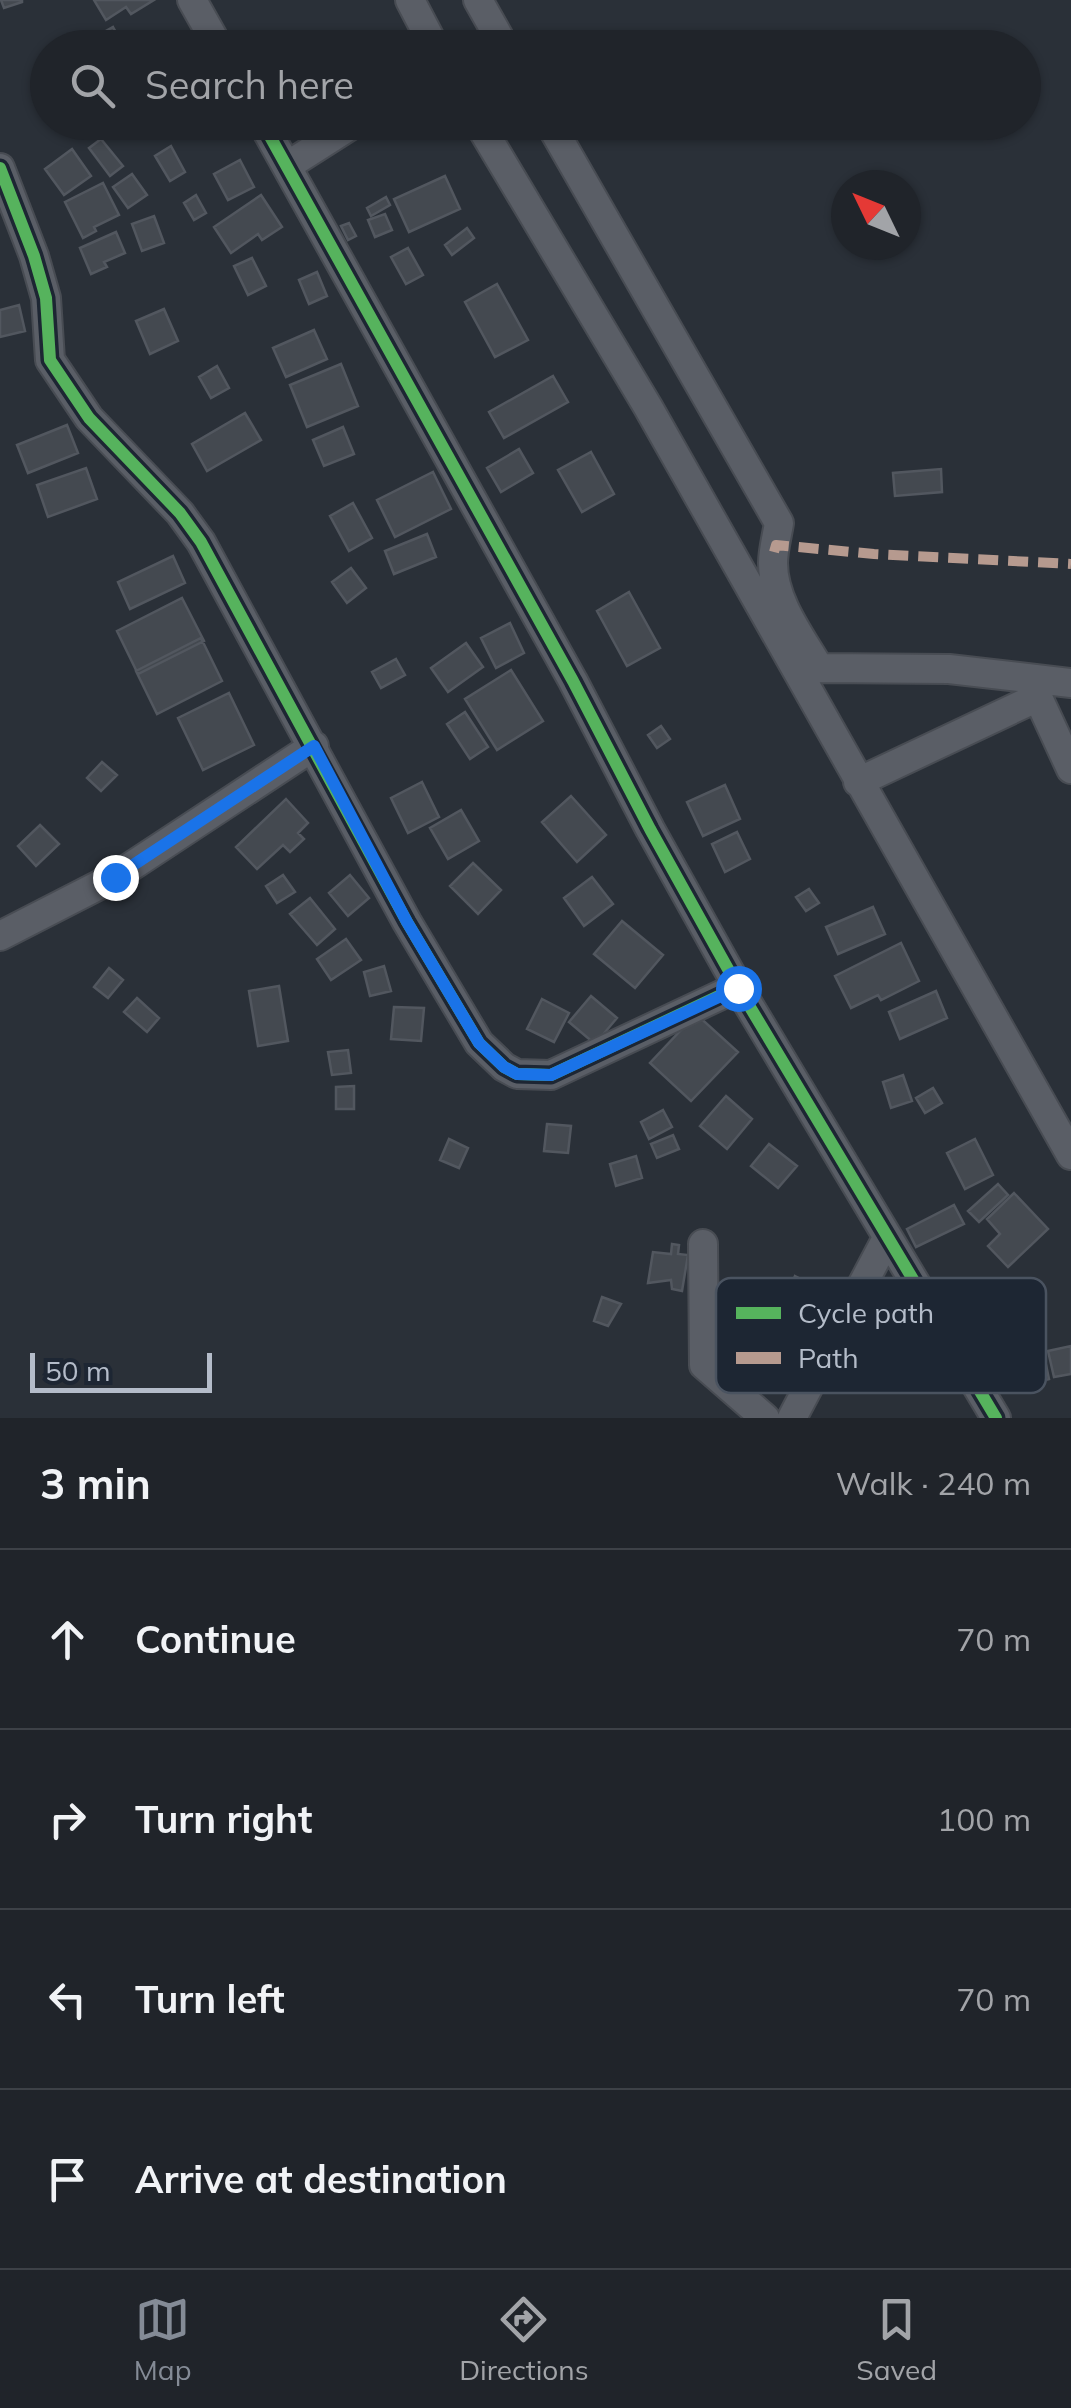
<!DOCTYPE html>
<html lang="en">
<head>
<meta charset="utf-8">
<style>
  :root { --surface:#20242a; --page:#282c32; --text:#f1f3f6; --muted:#a2a4a8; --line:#3d4147; --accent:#848b96 }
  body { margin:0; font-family:Mulish,sans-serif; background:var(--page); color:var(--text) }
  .compass { position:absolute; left:831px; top:170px; width:90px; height:90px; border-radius:50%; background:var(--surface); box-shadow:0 2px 8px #0004; rotate:313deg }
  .scale { position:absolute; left:30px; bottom:25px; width:182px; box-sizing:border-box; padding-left:10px; border:5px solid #b4bcc9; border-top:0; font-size:28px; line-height:35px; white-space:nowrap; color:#b4bcc9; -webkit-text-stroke:8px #1d2633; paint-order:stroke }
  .stop { position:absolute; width:30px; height:30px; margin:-22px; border:8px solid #1a73e8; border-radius:50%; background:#fff }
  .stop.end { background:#1a73e8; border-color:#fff; box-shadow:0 2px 10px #0008 }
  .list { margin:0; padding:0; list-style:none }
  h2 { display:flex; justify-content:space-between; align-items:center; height:130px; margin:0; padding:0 40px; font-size:42px }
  h2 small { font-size:32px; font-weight:400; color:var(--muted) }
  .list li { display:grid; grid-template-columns:65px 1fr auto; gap:30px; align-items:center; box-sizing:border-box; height:180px; padding:0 40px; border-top:2px solid var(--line) }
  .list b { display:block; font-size:38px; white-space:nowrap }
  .list em { font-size:32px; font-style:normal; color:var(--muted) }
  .icon { flex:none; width:55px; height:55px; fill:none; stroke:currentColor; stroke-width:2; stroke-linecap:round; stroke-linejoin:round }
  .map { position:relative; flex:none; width:1071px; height:1418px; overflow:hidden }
  .search { position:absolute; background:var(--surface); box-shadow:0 2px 8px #0004; left:30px; right:30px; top:30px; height:110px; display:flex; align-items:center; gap:25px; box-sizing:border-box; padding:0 35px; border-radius:55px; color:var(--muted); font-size:38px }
  .sheet { height:850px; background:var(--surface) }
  nav { display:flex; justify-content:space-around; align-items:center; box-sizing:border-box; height:140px; border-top:2px solid var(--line); background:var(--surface); font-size:28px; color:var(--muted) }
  nav a { display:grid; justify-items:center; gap:5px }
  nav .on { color:var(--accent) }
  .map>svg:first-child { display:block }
</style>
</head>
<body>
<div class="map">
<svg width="1071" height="1418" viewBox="0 0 1071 1418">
  <rect width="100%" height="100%" fill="#2a3038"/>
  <path fill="#444950" stroke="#52575f" stroke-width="2.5" d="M1,0H22V2L4,8Z
    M94,0H154L131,14L126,7L106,20Z
    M113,27L125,48H94L90,40Z
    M48,65V89L36,75Z
    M424,122H445L449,130L432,138Z
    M101,139L123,166L110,176L89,148Z
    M171,146L185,172L170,181L155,156Z
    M72,149L91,176L64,195L45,169Z
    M240,160L254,187L228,200L214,174Z
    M132,174L147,195L128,208L113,187Z
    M445,176L460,209L409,232L394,199Z
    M103,183L119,215L94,227L96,231L83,238L65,202Z
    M196,195L206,213L194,220L184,203Z
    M261,195L282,227L262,240L258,234L231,253L214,227Z
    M386,197L390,205L371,216L367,208Z
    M385,214L392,230L375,237L368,220Z
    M154,216L164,243L142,251L132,224Z
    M349,223L356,236L348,240L341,226Z
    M467,228L474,238L452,255L445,245Z
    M116,232L125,253L104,262L107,267L91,274L80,248Z
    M408,248L423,275L406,284L391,257Z
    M252,258L266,286L248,295L234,266Z
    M317,272L327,296L309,304L299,280Z
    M497,284L528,340L495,357L465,302Z
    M19,305L25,331L0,337V310Z
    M164,309L178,341L150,354L136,321Z
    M314,330L327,359L286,377L273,348Z
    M341,364L358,406L307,427L290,385Z
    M217,366L229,388L211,398L199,377Z
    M553,376L568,402L504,438L489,412Z
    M245,413L261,440L207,471L192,444Z
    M67,425L78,453L28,473L17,445Z
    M343,427L354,454L324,466L313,440Z
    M519,449L533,473L501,492L487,468Z
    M591,452L614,494L582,512L558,470Z
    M86,468L97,499L48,517L37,485Z
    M941,469L942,492L895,496L893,473Z
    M433,472L451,509L395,537L377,500Z
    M353,503L372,538L349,551L330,516Z
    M427,534L436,557L394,574L385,551Z
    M173,556L185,583L130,609L118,582Z
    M351,568L366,588L347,603L332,582Z
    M629,592L660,648L627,666L597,611Z
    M182,598L204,641L138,674L117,631Z
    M510,623L524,653L496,668L481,638Z
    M201,638L222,681L157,714L136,671Z
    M466,643L483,667L448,692L431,668Z
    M396,659L405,675L381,688L372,672Z
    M511,670L543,721L497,750L465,699Z
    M229,693L254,745L203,770L178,718Z
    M465,712L488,747L470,759L447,724Z
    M661,726L670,739L657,748L648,735Z
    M102,762L117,775L101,791L87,778Z
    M422,782L439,817L408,833L391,798Z
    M725,785L740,819L703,836L687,802Z
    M571,796L606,835L577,862L542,822Z
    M286,799L308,823L298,833L304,839L290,852L283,845L257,869L236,847Z
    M461,810L479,841L448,859L430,828Z
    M40,825L59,844L36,866L18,846Z
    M737,832L750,859L725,872L712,844Z
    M473,863L501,890L478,914L450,886Z
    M283,875L295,892L277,903L266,886Z
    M350,875L369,898L348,916L329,893Z
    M592,877L613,904L584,926L564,898Z
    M809,889L819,903L806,911L796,897Z
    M310,898L335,929L317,945L290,914Z
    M873,907L885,934L838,954L826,927Z
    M622,921L663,955L635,988L594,954Z
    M346,939L361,960L331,980L317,959Z
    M901,943L919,981L881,1000L878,995L851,1008L835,976Z
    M384,966L391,991L370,996L364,972Z
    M109,968L123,980L108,998L94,987Z
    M279,986L288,1041L258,1046L249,991Z
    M936,991L947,1018L900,1039L889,1012Z
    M591,996L617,1018L595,1044L569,1022Z
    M137,998L159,1018L147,1032L124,1012Z
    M542,999L569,1013L554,1042L527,1029Z
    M394,1007L424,1008L421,1041L391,1039Z
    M696,1014L738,1052L691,1101L650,1063Z
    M348,1050L351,1073L332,1075L328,1052Z
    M903,1075L912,1101L891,1108L883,1082Z
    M354,1086V1109H336V1087Z
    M933,1088L942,1103L925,1113L916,1098Z
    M726,1096L752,1119L727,1149L700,1126Z
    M663,1110L672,1127L649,1139L641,1122Z
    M547,1124L571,1126L568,1153L544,1151Z
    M673,1135L679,1149L657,1158L651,1144Z
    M449,1139L468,1148L459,1168L440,1160Z
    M975,1139L993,1175L965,1189L947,1153Z
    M769,1144L797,1166L778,1188L751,1166Z
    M636,1156L642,1178L616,1186L610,1164Z
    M998,1184L1008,1195L979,1222L968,1211Z
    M1014,1193L1048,1229L1008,1267L988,1246L1000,1234L987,1219Z
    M954,1205L964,1224L916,1247L907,1229Z
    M672,1244L679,1245L678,1254L688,1255L682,1291L672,1289L671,1280L648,1283L653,1252L671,1254Z
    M795,1276L811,1284L804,1300L788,1292Z
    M602,1297L621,1304L608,1326L594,1321Z
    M1071,1346V1374L1054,1377L1048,1351Z
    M1044,1355L1049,1379L1023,1386L1018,1361Z"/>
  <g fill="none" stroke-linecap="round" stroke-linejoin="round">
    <g stroke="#484c53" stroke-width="32">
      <path id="minor" d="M192,0L219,48
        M410,0L435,48
        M478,0L505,48
        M262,122L573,681L650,829L738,987L996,1418
        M478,122L648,407L1071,1155
        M549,122L779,523C777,536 773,550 773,563C773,601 801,637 819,668L949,669L1071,683
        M287,166L356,122
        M0,168L34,256L46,298L50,360L89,418L180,513L201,542L407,922L479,1043L504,1067L517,1074L551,1075L738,987
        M1030,680L1071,769
        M858,782L1038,697
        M0,936L115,877L314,746
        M703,1244L704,1365L765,1418
        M792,1418L887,1238"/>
    </g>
    <use href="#minor" stroke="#5a5e66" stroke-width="28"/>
    <path stroke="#b69a8f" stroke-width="10" stroke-dasharray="20 10" stroke-linecap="butt" d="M774,552L776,545L874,554L1071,564"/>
    <g stroke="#1d2633" stroke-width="19">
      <path id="cycleway" d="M262,122L573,681L650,829L738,987L996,1418
        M0,168L34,256L46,298L50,360L89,418L180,513L201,542L407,922L479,1043L504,1067L517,1074L551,1075L738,987"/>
    </g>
    <use href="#cycleway" stroke="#56b35d" stroke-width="12"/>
  </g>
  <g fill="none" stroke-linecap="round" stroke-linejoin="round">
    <path stroke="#1a73e8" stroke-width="12" d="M115,877L314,746L407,922L479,1043L504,1067L517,1074L551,1075L738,988"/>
  </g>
  <rect x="716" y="1278" width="330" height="115" rx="15" fill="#1d2633" stroke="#4a5360" stroke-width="2.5"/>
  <rect x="736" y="1307" width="45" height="12" fill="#56b35d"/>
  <rect x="736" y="1352" width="45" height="12" fill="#b69a8f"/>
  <g font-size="28" fill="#b4bcc9">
    <text x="798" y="1323">Cycle path</text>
    <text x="798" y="1368">Path</text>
  </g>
</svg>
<svg class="compass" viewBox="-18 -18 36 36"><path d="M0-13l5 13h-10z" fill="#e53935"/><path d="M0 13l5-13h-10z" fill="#a2a4a8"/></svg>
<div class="scale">50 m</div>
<div class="stop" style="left:738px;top:988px"></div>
<div class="stop end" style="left:115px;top:877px"></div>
<div class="search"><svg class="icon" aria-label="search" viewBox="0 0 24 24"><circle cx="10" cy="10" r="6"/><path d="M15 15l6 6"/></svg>Search here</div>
</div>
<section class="sheet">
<h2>3 min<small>Walk · 240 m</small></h2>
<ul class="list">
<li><svg class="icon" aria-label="ahead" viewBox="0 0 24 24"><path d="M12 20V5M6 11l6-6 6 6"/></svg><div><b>Continue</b></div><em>70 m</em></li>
<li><svg class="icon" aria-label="right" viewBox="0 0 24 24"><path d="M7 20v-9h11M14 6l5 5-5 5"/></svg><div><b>Turn right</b></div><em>100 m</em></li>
<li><svg class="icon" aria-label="left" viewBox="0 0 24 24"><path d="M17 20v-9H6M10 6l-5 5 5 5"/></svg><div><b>Turn left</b></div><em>70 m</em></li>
<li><svg class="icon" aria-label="arrive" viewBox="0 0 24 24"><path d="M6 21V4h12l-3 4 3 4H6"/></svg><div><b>Arrive at destination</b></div></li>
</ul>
</section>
<nav>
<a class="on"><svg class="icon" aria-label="map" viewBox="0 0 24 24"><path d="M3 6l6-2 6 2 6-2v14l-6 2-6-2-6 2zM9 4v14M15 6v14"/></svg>Map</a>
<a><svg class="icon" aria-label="directions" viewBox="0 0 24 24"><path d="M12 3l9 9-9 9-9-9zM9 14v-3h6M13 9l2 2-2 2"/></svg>Directions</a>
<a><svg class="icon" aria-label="saved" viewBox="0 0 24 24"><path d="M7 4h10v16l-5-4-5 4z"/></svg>Saved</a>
</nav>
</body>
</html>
